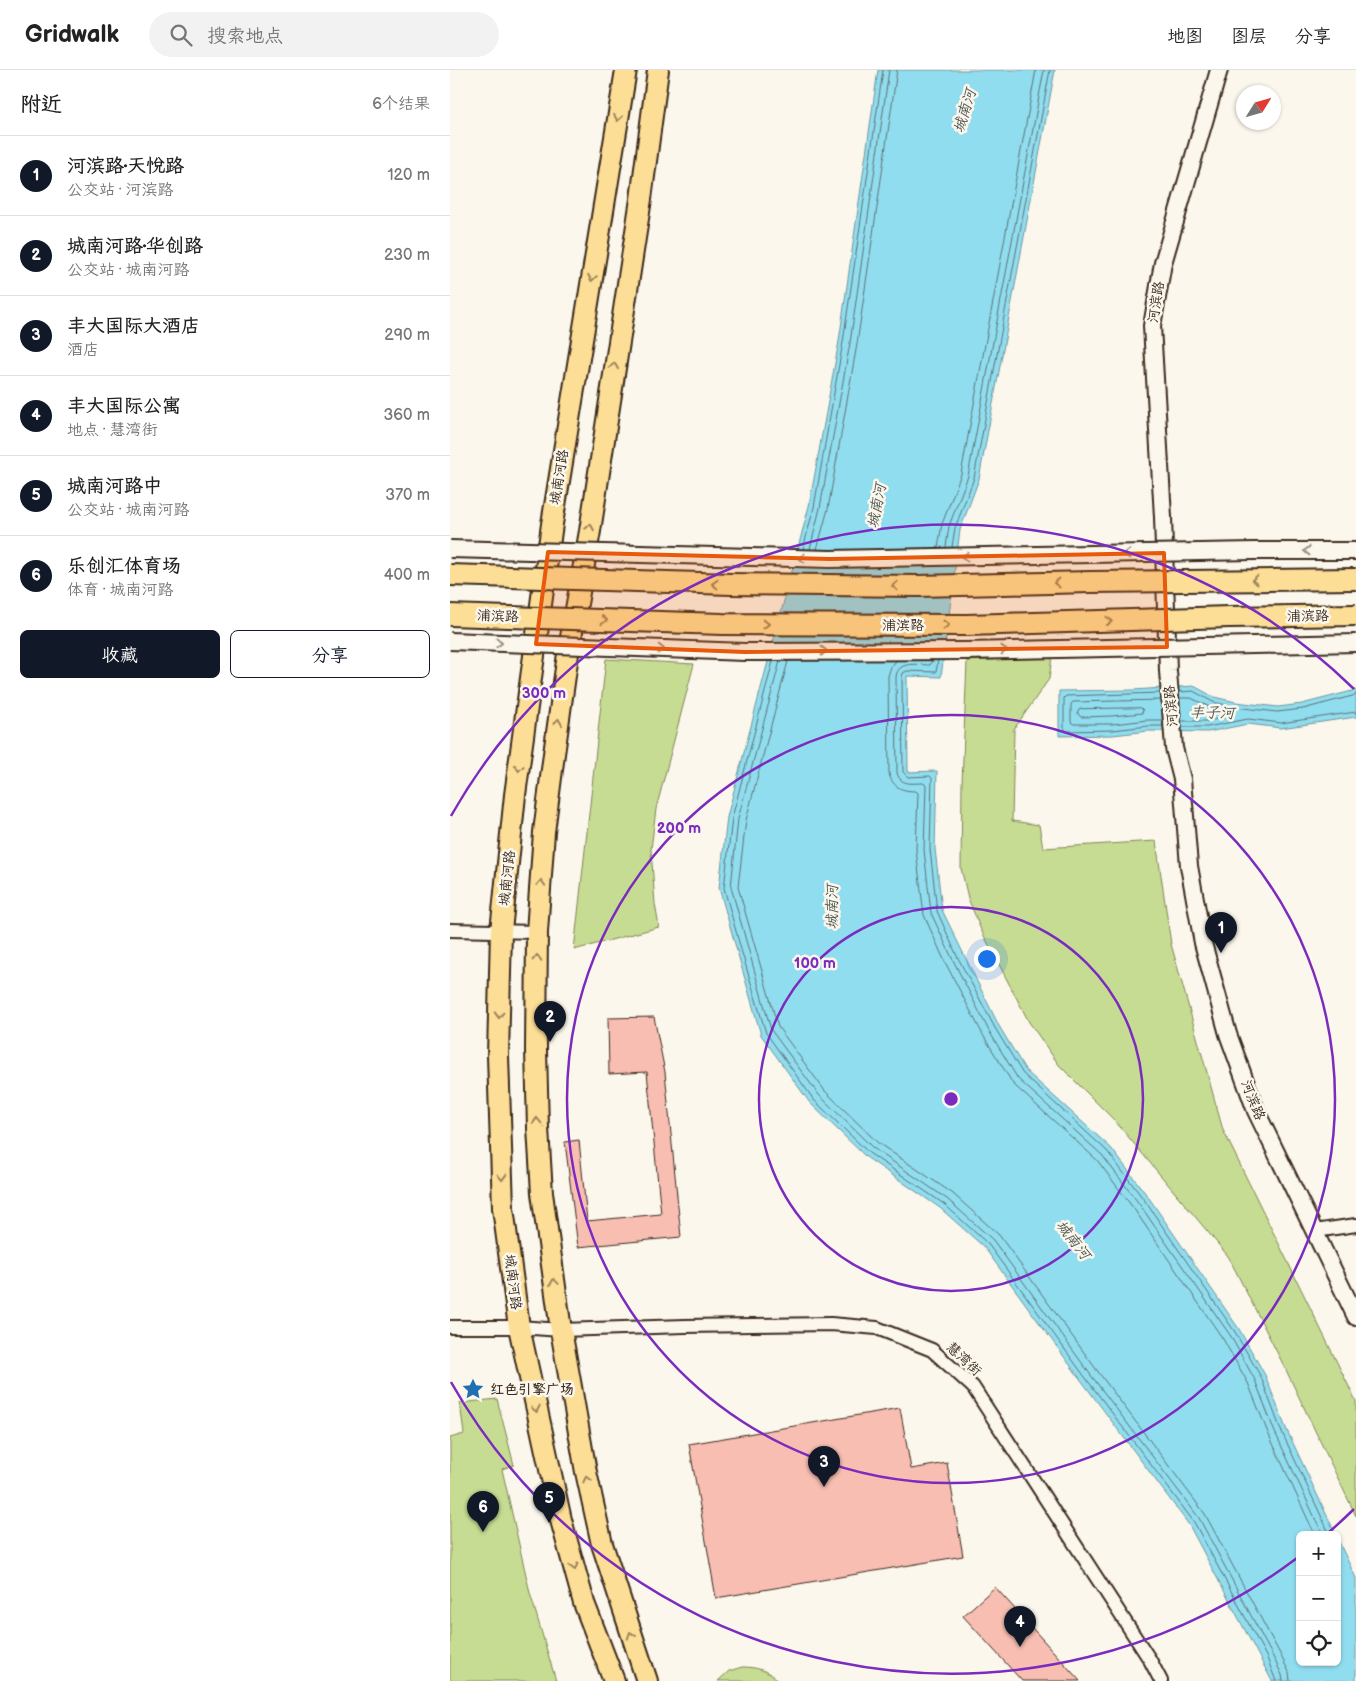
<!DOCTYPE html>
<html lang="zh">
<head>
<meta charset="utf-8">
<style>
  :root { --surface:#fff; --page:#f2f2f2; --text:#222; --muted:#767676; --line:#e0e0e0; --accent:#111827 }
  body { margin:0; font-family:"Balsamiq Sans","LXGW WenKai TC",sans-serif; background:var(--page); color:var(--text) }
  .controls { position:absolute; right:15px; bottom:15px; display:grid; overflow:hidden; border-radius:8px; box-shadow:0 1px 4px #0004 }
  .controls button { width:45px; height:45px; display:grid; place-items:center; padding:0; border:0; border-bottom:1px solid var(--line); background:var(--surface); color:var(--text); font:25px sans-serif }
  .compass { position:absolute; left:786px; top:15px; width:45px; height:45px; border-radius:50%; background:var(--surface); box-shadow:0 1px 4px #0004; rotate:53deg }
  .you { position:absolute; left:536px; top:888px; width:18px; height:18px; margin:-12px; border:4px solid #fff; border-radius:50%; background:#1a73e8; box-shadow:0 0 0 8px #1a73e833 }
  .badge { display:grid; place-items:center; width:32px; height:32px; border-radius:50%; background:var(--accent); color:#fff; font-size:16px; font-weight:700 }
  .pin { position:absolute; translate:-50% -41px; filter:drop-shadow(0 1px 2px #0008) }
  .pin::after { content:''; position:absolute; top:26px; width:18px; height:15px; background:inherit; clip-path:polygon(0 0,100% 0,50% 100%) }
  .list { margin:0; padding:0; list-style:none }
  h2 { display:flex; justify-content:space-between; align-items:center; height:65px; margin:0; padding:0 20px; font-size:21px }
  h2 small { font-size:16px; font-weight:400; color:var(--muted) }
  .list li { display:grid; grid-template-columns:32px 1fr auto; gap:15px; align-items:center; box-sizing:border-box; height:80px; padding:0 20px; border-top:1px solid var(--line) }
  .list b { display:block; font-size:19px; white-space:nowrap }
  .list p { margin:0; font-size:16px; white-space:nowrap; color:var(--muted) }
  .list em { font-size:16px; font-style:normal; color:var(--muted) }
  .actions { display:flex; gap:10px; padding:15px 20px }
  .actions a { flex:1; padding:11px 0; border:1px solid var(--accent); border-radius:8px; text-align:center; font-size:18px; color:var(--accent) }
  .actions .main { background:var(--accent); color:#fff }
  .icon { flex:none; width:28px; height:28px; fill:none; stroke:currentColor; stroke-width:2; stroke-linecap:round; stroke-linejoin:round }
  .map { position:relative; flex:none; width:906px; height:1611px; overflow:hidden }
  header { display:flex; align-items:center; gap:30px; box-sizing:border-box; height:70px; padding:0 25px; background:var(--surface); border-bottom:1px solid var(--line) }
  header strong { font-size:24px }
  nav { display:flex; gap:28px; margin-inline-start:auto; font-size:18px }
  .search { width:350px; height:45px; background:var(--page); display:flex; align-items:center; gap:12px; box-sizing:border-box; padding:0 18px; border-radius:28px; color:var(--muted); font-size:19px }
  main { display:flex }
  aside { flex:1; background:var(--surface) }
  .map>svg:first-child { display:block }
</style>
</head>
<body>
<header>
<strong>Gridwalk</strong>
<div class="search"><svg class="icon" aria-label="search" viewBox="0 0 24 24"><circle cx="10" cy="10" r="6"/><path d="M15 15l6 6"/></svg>搜索地点</div>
<nav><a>地图</a><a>图层</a><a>分享</a></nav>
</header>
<main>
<aside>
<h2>附近<small>6个结果</small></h2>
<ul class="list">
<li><span class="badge">1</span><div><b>河滨路·天悦路</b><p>公交站 · 河滨路</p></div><em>120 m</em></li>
<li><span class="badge">2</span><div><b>城南河路·华创路</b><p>公交站 · 城南河路</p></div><em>230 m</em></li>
<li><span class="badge">3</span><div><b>丰大国际大酒店</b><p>酒店</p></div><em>290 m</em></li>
<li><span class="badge">4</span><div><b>丰大国际公寓</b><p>地点 · 慧湾街</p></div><em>360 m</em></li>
<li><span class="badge">5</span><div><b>城南河路中</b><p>公交站 · 城南河路</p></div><em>370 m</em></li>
<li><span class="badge">6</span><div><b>乐创汇体育场</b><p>体育 · 城南河路</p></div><em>400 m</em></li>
</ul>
<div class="actions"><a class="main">收藏</a><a>分享</a></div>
</aside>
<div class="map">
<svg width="906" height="1611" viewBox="0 0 906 1611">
  <rect width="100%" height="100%" fill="#fbf7ec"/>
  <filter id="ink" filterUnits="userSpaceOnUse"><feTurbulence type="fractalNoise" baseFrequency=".02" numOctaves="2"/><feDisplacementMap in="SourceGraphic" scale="10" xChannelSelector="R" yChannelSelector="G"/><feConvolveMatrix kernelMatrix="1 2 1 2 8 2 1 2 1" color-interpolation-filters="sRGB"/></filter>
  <g filter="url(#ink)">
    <path fill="#c6dc92" stroke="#808358" d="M602,587L599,609L564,659L562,751L589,755L593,778L706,771L721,874L773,1060L906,1331V1446L835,1298L778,1186L665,1051L609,995L579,952L531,860L518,828L511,798L512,714L517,591Z
      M156,589L244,594L206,739L201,779L205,834L209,857L124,880Z
      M47,1329L64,1395L52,1399L80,1523L106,1611H0V1368L14,1364L10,1333Z
      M292,1597C306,1597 318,1600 328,1611H268L279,1601Z"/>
    <path fill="#90ddef" stroke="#6e959b" d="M428,0H605L529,409L510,460L491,607L457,606L458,702L487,701L485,779L492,840L549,956L576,1001L661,1078L699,1128L789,1259L815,1305L835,1356L886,1465H850V1592H887V1468L906,1508V1611H822L739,1455L631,1310L534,1177L490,1138L416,1087L360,1033L311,965L269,818L277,747L359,436L389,271Z
      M744,616L764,627L786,632L828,637L852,634L906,620V647L831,658L798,654L758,662L699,661L663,665L609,666V621L683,620Z"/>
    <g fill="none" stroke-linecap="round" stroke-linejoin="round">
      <path stroke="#5d7272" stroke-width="1" d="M496,477L499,456L518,406L594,0
        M502,477L505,458L524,408L600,0
        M488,478L492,454L511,404L586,0
        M353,479L364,437L393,272L433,0
        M360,479L370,438L400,273L439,0
        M367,479L378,439L407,274L447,0
        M488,590L486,602L457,601L453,603L452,607L453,702L458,707L480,706L482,708L480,779L487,841L507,886L545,958L573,1004L657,1081L695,1131L785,1262L811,1307L830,1358L880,1465
        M323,591L282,748L274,818L292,883L316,963L364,1030L419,1083L494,1134L538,1174L635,1307L744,1452L817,1588L826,1611
        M330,591L288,749L281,817L321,960L369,1025L423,1078L497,1129L543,1170L640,1304L749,1448L822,1585L832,1605L833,1611
        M338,591L296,750L288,817L328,957L375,1021L428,1073L502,1123L549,1165L646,1299L755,1444L829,1582L839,1602L840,1611
        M446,591L441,597L438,606L439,704C443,718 453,721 466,721L468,723L466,780L474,845L495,892L533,965L563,1014L647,1090L684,1139L773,1269L798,1313L818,1363L865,1465
        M482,591L480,595C467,595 448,590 446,607L447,703C451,716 462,713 473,713L476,715L474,780L481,843L502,888L539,961L568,1009L652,1085L690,1135L780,1265L805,1310L824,1360L873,1465
        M729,622L743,621L763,632L785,637L827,642L853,639L906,625
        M710,623L616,626L614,628V658L617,661L663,660L698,656H713
        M730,628H741L760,637L778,642L779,644L778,647L757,651H731
        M711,630L623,632L621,634V652L623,654H663L698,650H712
        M691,638L693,640L692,643L662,646L631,647L628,644V641L630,639Z
        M732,657H757L798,649L831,653L906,642"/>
    </g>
    <path fill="#f8beb1" stroke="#3b2a1e" d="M204,947L215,1002L231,1167L128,1177L115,1072L129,1070L137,1151L211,1144L197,1002L159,1004L158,948Z
      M450,1338L461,1399L497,1393L513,1486L266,1528L239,1374Z
      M545,1517L630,1611H572L513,1546Z"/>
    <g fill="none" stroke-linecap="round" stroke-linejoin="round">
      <g stroke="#3b2a1e" stroke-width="16">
        <path id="minor" d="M0,860L87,862
          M865,1161L906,1155
          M0,1257H69L111,1260L235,1256L381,1254L427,1258L482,1280L523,1317L700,1590L711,1611"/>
      </g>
      <g stroke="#3b2a1e" stroke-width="20">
        <path id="tertiary" d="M769,0L713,193L702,256L713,447L718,601L724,678L732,709L739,796L753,873L778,964L806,1041L906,1247"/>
      </g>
      <g stroke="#3b2a1e" stroke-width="24">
        <path id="primary" d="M164,1611L134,1533L111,1450L69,1257L53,1138L48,986L51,861L65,725L102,454L176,0
          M197,1611L152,1474L136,1402L111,1260L92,1123L88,1058L86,980L87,862L94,762L104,684L118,584L140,461L191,129L208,0"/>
      </g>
      <use href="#minor" stroke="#fbf7ec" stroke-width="12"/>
      <use href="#tertiary" stroke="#fbf7ec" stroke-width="16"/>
      <use href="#primary" stroke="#fdde96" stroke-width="20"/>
      <g stroke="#3b2a1e" stroke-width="20" stroke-linecap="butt">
        <path id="tertiary-bridge" d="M0,479L380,489L804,481H906
          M0,571L295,582L515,581L906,573"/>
      </g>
      <g stroke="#3b2a1e" stroke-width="24" stroke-linecap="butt">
        <path id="primary-bridge" d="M0,505L281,514L468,516L641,512L906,509
          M0,545L272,554L517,555L779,547L906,545"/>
      </g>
      <use href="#tertiary-bridge" stroke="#fbf7ec" stroke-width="16"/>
      <use href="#primary-bridge" stroke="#fdde96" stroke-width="20"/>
    </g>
    <defs><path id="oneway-chevron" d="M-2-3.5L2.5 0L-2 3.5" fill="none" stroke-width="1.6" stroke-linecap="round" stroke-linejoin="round" transform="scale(1.25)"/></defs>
    <g stroke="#9c845a">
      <use href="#oneway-chevron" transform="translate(168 48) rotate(99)"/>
      <use href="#oneway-chevron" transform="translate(142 208) rotate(99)"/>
      <use href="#oneway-chevron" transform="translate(164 296) rotate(-82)"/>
      <use href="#oneway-chevron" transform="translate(140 457) rotate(-81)"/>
      <use href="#oneway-chevron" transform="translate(805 510) rotate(179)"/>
      <use href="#oneway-chevron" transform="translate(607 513) rotate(179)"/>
      <use href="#oneway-chevron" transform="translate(265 514) rotate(-178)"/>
      <use href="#oneway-chevron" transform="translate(445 516) rotate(-179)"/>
      <use href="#oneway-chevron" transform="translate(154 550) rotate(2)"/>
      <use href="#oneway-chevron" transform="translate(659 551) rotate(-2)"/>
      <use href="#oneway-chevron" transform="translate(316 554)"/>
      <use href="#oneway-chevron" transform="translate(496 555)"/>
      <use href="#oneway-chevron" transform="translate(108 652) rotate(-82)"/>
      <use href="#oneway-chevron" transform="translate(69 698) rotate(98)"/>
      <use href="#oneway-chevron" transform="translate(91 813) rotate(-86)"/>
      <use href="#oneway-chevron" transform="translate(87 888) rotate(-89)"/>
      <use href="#oneway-chevron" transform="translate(49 945) rotate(92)"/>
      <use href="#oneway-chevron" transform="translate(87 1051) rotate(-92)"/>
      <use href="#oneway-chevron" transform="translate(52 1107) rotate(88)"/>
      <use href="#oneway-chevron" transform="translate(104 1212) rotate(-98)"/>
      <use href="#oneway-chevron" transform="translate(86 1339) rotate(78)"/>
      <use href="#oneway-chevron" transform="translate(137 1409) rotate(-102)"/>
      <use href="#oneway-chevron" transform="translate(124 1497) rotate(74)"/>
      <use href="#oneway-chevron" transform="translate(181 1565) rotate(-109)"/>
    </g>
    <g stroke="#9b9085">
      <use href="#oneway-chevron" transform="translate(857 481) rotate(180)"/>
      <use href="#oneway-chevron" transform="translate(677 484) rotate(179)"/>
      <use href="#oneway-chevron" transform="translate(515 487) rotate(179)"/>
      <use href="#oneway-chevron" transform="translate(352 488) rotate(-179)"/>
      <use href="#oneway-chevron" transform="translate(49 573) rotate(2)"/>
      <use href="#oneway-chevron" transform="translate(211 579) rotate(2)"/>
      <use href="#oneway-chevron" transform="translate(554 580) rotate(-1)"/>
      <use href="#oneway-chevron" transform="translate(374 581)"/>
    </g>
  </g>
  <path fill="#e8590c" fill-opacity="0.2" stroke="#e8590c" stroke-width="4" stroke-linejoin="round" d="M98,482L380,489L714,483L717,577L295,582L86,574Z"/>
  <g fill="none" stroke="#7b2cbf" stroke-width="2.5">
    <circle cx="501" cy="1029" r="192"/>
    <circle cx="501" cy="1029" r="384"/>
    <path d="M904 1439A575 575 0 0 1 878 1463M847 1488A575 575 0 0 1 1 1312M1 746A575 575 0 0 1 904 619"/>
  </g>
  <defs>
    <g id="sight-bare" transform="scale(1.725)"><path d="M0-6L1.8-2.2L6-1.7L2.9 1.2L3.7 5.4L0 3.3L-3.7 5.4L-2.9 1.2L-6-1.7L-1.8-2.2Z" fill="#1f6fb2" stroke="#fbf7ec" stroke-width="2.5" paint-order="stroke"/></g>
  </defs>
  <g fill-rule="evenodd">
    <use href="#sight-bare" x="23" y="1319"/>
  </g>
  <g text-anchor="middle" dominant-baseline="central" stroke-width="5" stroke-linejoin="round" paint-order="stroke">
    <g font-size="14" fill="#3b2a1e" stroke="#fbf7ec">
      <text transform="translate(706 232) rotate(-81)">河滨路</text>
      <text transform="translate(109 407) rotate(-81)">城南河路</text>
      <text transform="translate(48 546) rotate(2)">浦滨路</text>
      <text transform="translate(858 546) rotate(-1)">浦滨路</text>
      <text x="453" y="555">浦滨路</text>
      <text transform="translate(721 636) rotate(-95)">河滨路</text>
      <text transform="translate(57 808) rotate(-84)">城南河路</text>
      <text transform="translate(803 1030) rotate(68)">河滨路</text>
      <text transform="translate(63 1212) rotate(83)">城南河路</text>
      <text transform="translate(514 1289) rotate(43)">慧湾街</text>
    </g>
    <g font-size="14" font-weight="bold" fill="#3b2a1e" stroke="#fbf7ec" text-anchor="start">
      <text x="40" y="1319">红色引擎广场</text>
    </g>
    <g font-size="15" font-style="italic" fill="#505752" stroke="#fbf7ec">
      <text transform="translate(515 41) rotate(-73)">城南河</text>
      <text transform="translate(427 436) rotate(-79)">城南河</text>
      <text transform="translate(762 643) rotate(1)">丰子河</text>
      <text transform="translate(382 837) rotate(-90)">城南河</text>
      <text transform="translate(623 1170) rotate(52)">城南河</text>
    </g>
  </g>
  <circle cx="501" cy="1029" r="8" fill="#7b2cbf" stroke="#fbf7ec" stroke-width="2.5"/>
  <g font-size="15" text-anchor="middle" font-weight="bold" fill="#7b2cbf" stroke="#fbf7ec" stroke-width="5" stroke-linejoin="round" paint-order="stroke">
    <text x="94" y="628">300 m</text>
    <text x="229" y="763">200 m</text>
    <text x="365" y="898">100 m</text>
  </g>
</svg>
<div class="controls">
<button>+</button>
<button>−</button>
<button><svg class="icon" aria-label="locate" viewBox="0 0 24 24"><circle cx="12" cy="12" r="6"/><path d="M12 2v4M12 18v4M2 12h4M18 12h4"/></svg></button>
</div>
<svg class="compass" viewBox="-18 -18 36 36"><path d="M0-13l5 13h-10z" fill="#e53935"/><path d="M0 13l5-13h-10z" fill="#767676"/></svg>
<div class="you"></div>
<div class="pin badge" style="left:771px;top:883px">1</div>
<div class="pin badge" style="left:100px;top:972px">2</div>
<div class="pin badge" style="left:374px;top:1417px">3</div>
<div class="pin badge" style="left:570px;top:1577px">4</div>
<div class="pin badge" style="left:99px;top:1453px">5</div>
<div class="pin badge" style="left:33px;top:1462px">6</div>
</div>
</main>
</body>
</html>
